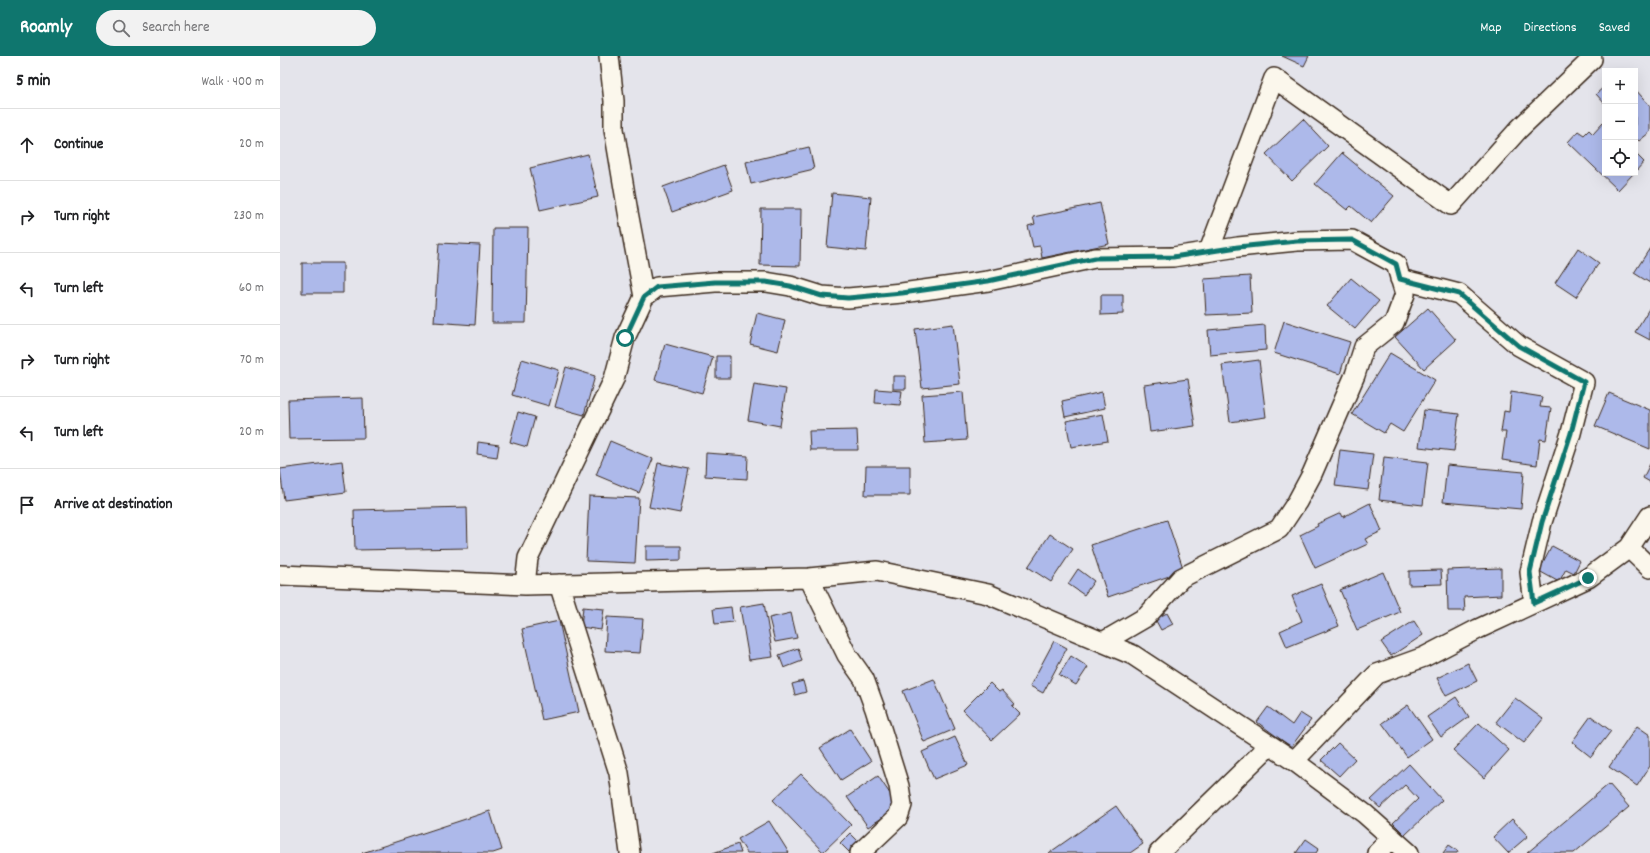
<!DOCTYPE html>
<html lang="en">
<head>
<meta charset="utf-8">
<style>
  :root { --surface:#fff; --page:#f2f2f2; --text:#202124; --muted:#757577; --line:#e0e0e0; --accent:#0f766e }
  body { margin:0; font-family:Dekko,sans-serif; background:var(--page); color:var(--text) }
  .controls { position:absolute; right:12px; top:12px; display:grid; overflow:hidden; border-radius:0px; box-shadow:0 4px 16px #0002 }
  .controls button { width:36px; height:36px; display:grid; place-items:center; padding:0; border:0; border-bottom:1px solid var(--line); background:var(--surface); color:var(--text); font:20px sans-serif }
  .stop { position:absolute; width:12px; height:12px; margin:-9px; border:3px solid #0f766e; border-radius:50%; background:#fff }
  .stop.end { background:#0f766e; border-color:#fff; box-shadow:0 1px 4px #0008 }
  .list { margin:0; padding:0; list-style:none }
  h2 { display:flex; justify-content:space-between; align-items:center; height:52px; margin:0; padding:0 16px; font-size:17px }
  h2 small { font-size:13px; font-weight:400; color:var(--muted) }
  .list li { display:grid; grid-template-columns:26px 1fr auto; gap:12px; align-items:center; box-sizing:border-box; height:72px; padding:0 16px; border-top:1px solid var(--line) }
  .list b { display:block; font-size:15px; white-space:nowrap }
  .list em { font-size:13px; font-style:normal; color:var(--muted) }
  .icon { flex:none; width:22px; height:22px; fill:none; stroke:currentColor; stroke-width:2; stroke-linecap:round; stroke-linejoin:round }
  .map { position:relative; flex:none; width:1370px; height:797px; overflow:hidden }
  header { display:flex; align-items:center; gap:24px; box-sizing:border-box; height:56px; padding:0 20px; background:var(--accent); color:#fff }
  header strong { font-size:19px }
  nav { display:flex; gap:22px; margin-inline-start:auto; font-size:14px }
  .search { width:280px; height:36px; background:var(--page); display:flex; align-items:center; gap:10px; box-sizing:border-box; padding:0 14px; border-radius:22px; color:var(--muted); font-size:15px }
  main { display:flex }
  aside { flex:1; background:var(--surface) }
  .map>svg:first-child { display:block }
</style>
</head>
<body>
<header>
<strong>Roamly</strong>
<div class="search"><svg class="icon" aria-label="search" viewBox="0 0 24 24"><circle cx="10" cy="10" r="6"/><path d="M15 15l6 6"/></svg>Search here</div>
<nav><a>Map</a><a>Directions</a><a>Saved</a></nav>
</header>
<main>
<aside>
<h2>5 min<small>Walk · 400 m</small></h2>
<ul class="list">
<li><svg class="icon" aria-label="ahead" viewBox="0 0 24 24"><path d="M12 20V5M6 11l6-6 6 6"/></svg><div><b>Continue</b></div><em>20 m</em></li>
<li><svg class="icon" aria-label="right" viewBox="0 0 24 24"><path d="M7 20v-9h11M14 6l5 5-5 5"/></svg><div><b>Turn right</b></div><em>230 m</em></li>
<li><svg class="icon" aria-label="left" viewBox="0 0 24 24"><path d="M17 20v-9H6M10 6l-5 5 5 5"/></svg><div><b>Turn left</b></div><em>60 m</em></li>
<li><svg class="icon" aria-label="right" viewBox="0 0 24 24"><path d="M7 20v-9h11M14 6l5 5-5 5"/></svg><div><b>Turn right</b></div><em>70 m</em></li>
<li><svg class="icon" aria-label="left" viewBox="0 0 24 24"><path d="M17 20v-9H6M10 6l-5 5 5 5"/></svg><div><b>Turn left</b></div><em>20 m</em></li>
<li><svg class="icon" aria-label="arrive" viewBox="0 0 24 24"><path d="M6 21V4h12l-3 4 3 4H6"/></svg><div><b>Arrive at destination</b></div></li>
</ul>
</aside>
<div class="map">
<svg width="1370" height="797" viewBox="0 0 1370 797">
  <rect width="100%" height="100%" fill="#e4e4eb"/>
  <filter id="ink" filterUnits="userSpaceOnUse"><feTurbulence type="fractalNoise" baseFrequency=".025" numOctaves="2"/><feDisplacementMap in="SourceGraphic" scale="8" xChannelSelector="R" yChannelSelector="G"/><feConvolveMatrix kernelMatrix="1 2 1 2 8 2 1 2 1" color-interpolation-filters="sRGB"/></filter>
  <g filter="url(#ink)">
    <path fill="#adb9ea" stroke="#3b2a1e" d="M1002,0H1029L1024,10Z
      M1325,30V48L1316,38Z
      M1355,33L1370,50V76L1359,85L1355,81Z
      M1023,63L1048,90L1012,125L986,98Z
      M1323,67L1325,68V117H1354L1338,134L1288,86L1298,75L1304,79L1309,74L1313,78Z
      M529,91L534,113L471,128L466,106Z
      M1062,97L1114,140L1091,167L1071,150L1067,154L1035,128Z
      M1355,97L1364,106L1355,116Z
      M308,98L318,141L260,154L250,112Z
      M444,109L453,134L392,156L383,131Z
      M552,137L591,141L586,195L547,191Z
      M820,147L829,188L762,202L760,190L753,191L748,170L755,168L753,161Z
      M481,153H521L520,210L480,209Z
      M213,172H248L246,267H212Z
      M159,187L200,189L195,269L154,266Z
      M1298,192L1319,207L1296,241L1275,227Z
      M1370,192V227L1354,217Z
      M22,207H63V237H22Z
      M970,220L972,257L926,259L924,223Z
      M1071,222L1099,245L1075,273L1047,250Z
      M821,239H843V258L821,259Z
      M1370,251V284L1355,276Z
      M1148,252L1176,284L1144,313L1115,281Z
      M477,257L505,264L498,295L470,288Z
      M1004,265L1070,286L1060,318L994,297Z
      M673,268L680,328L642,332L635,273Z
      M985,269L986,294L930,299L928,274Z
      M385,288L433,301L422,337L375,324Z
      M1110,297L1155,324L1123,376L1110,368L1104,377L1072,358Z
      M436,300H450V322H436Z
      M242,303L279,314L269,350L232,339Z
      M979,304L986,361L950,366L942,309Z
      M286,311L315,320L304,359L275,351Z
      M613,320H626V333H613Z
      M908,323L915,370L870,376L864,329Z
      M474,328L506,333L500,370L468,364Z
      M596,333L622,335L620,349L595,347Z
      M683,336L687,384L645,387L642,339Z
      M822,336L825,352L785,361L782,345Z
      M1231,336L1262,341L1260,351L1271,352L1266,384L1260,383L1257,409L1222,404L1226,376H1221L1224,355L1229,356Z
      M1329,337L1370,354V393L1315,370Z
      M83,342L84,382L9,383L8,344Z
      M1144,354L1179,358L1174,395L1139,391Z
      M238,356L255,361L247,391L230,386Z
      M823,358L828,385L791,391L786,365Z
      M577,374L578,394H530L529,375Z
      M330,385L373,403L359,437L316,419Z
      M198,386L219,389L217,401L197,398Z
      M1060,394L1093,398L1088,434L1055,430Z
      M426,397L468,400L467,423L425,420Z
      M1104,401L1148,406L1143,449L1099,444Z
      M62,405L66,436L4,444L0,413Z
      M378,407L409,413L400,457L369,451Z
      M1370,408V426L1363,422Z
      M1167,409L1244,416L1241,453L1163,446Z
      M586,410H630V439H585Z
      M309,440L359,442L355,507L306,505Z
      M1090,447L1102,475L1085,483L1088,488L1035,512L1020,479L1038,470L1037,468L1061,457L1063,461Z
      M187,451L188,492L75,494L74,454Z
      M887,464L904,515L828,541L811,489Z
      M770,478L793,493L771,526L748,511Z
      M366,490H401V504L366,505Z
      M1272,490L1300,505L1294,517L1286,513L1279,526L1259,515Z
      M1221,512V539L1184,541L1185,555H1168L1167,514Z
      M798,513L814,525L804,539L788,528Z
      M1161,514L1162,528L1129,529V515Z
      M1103,516L1120,556L1077,574L1060,534Z
      M1041,528L1059,570L1007,591L1000,575L1022,565L1012,540Z
      M484,547L493,601L469,604L460,551Z
      M303,551L324,553L321,574L301,571Z
      M451,551L453,566L435,568L433,553Z
      M511,557L517,582L495,586L489,562Z
      M887,557L893,568L881,574L875,563Z
      M327,561L363,563L360,597L325,595Z
      M279,565L299,656L262,664L242,573Z
      M1134,565L1143,579L1111,600L1101,586Z
      M774,585L787,592L763,637L750,630Z
      M518,592L522,605L504,612L499,599Z
      M791,600L808,611L796,629L779,619Z
      M1188,607L1197,625L1166,640L1157,622Z
      M654,623L675,673L644,686L623,635Z
      M523,625L526,636L515,639L512,628Z
      M710,627L719,636L722,634L735,648L732,650L740,658L712,684L683,654Z
      M1176,641L1189,661L1161,681L1147,661Z
      M1235,642L1263,663L1244,687L1216,666Z
      M1128,649L1152,683L1127,701L1102,667Z
      M988,651L1012,669L1020,657L1031,664L1011,691L977,666Z
      M1311,660L1331,675L1311,701L1292,686Z
      M1199,667L1229,694L1204,722L1173,694Z
      M1357,670L1370,679V710L1357,730L1329,711Z
      M570,673L591,705L561,724L540,692Z
      M675,681L688,709L654,723L642,696Z
      M1058,687L1075,703L1059,720L1041,704Z
      M1129,708L1162,744L1125,779L1113,767L1138,743L1125,729L1100,752L1091,744Z
      M521,718L571,769L543,796L493,744Z
      M598,720L619,751L588,771L567,741Z
      M1329,728L1349,751L1294,797H1247Z
      M836,750L863,788L850,797H769Z
      M210,755L222,794L213,797H82Z
      M1232,763L1248,780L1228,797L1213,781Z
      M489,765L509,797H467L458,783Z
      M570,777L579,786L569,796L560,787Z
      M1026,783L1039,792L1036,797H1016Z
      M458,788L461,797H433Z
      M1169,789L1178,795L1177,797H1163Z"/>
    <g fill="none" stroke-linecap="round" stroke-linejoin="round">
      <g stroke="#3b2a1e" stroke-width="22">
        <path id="minor" d="M929,195L994,22L1171,149L1239,73L1312,3
          M1120,223L1179,238L1239,290L1304,326L1291,377L1262,466L1250,516L1254,547
          M364,241L377,231L435,226H486L510,230L542,240L568,242L622,237L708,225L815,202L893,201L958,191L1017,185L1072,184L1116,208L1125,238L1114,267L1084,291L1075,319L1032,418L1017,446L999,473L901,522L866,561L823,586
          M1349,492L1370,512
          M0,519L245,529L529,522L597,515L708,538L853,599L1014,705L1085,758L1129,797
          M529,522L567,599L584,623L595,653L619,730L622,749L618,761L580,797
          M279,528L339,717L350,797
          M245,529L248,502L334,323L345,282L364,241L348,156L334,73V45L329,0
          M1014,705L1097,618L1144,601L1198,573L1308,522L1349,492L1370,460
          M879,797L990,689
          M1097,797L1112,782"/>
      </g>
      <use href="#minor" stroke="#fbf7ec" stroke-width="19"/>
    </g>
  </g>
  <g fill="none" stroke-linecap="round" stroke-linejoin="round" filter="url(#ink)">
    <path stroke="#0f766e" stroke-width="5" d="M345,282L364,241L377,231L435,226H486L510,230L542,240L568,242L622,237L708,225L815,202L893,201L958,191L1017,185L1072,184L1116,208L1120,223L1179,238L1239,290L1304,326L1291,377L1262,466L1250,516L1254,547L1308,522"/>
  </g>
</svg>
<div class="controls">
<button>+</button>
<button>−</button>
<button><svg class="icon" aria-label="locate" viewBox="0 0 24 24"><circle cx="12" cy="12" r="6"/><path d="M12 2v4M12 18v4M2 12h4M18 12h4"/></svg></button>
</div>
<div class="stop" style="left:345px;top:282px"></div>
<div class="stop end" style="left:1308px;top:522px"></div>
</div>
</main>
</body>
</html>
